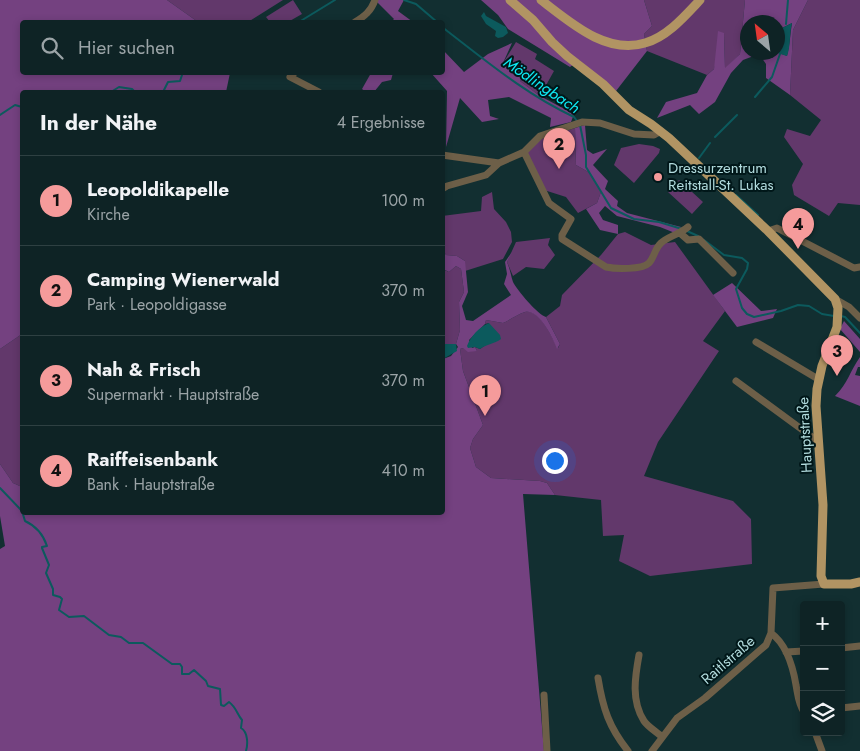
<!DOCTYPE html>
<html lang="de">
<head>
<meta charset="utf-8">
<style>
  :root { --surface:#0e2325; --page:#1c2f32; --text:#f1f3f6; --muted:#9ba4a7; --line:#2e4042; --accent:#f59b9b }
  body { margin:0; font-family:Jost,sans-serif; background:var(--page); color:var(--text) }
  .controls { position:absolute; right:15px; bottom:15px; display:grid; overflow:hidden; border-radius:5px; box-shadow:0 2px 8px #0003 }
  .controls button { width:45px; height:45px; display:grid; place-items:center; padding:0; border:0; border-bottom:1px solid var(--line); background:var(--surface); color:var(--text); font:25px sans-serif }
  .compass { position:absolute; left:740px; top:15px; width:45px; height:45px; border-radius:50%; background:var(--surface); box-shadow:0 2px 8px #0003; rotate:331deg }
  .you { position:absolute; left:554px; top:460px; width:18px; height:18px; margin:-12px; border:4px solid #fff; border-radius:50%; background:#1a73e8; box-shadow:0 0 0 8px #1a73e833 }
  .badge { display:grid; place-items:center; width:32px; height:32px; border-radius:50%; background:var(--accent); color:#111; font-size:16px; font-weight:700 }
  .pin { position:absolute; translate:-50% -41px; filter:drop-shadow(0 1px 2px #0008) }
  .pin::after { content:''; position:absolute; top:26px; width:18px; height:15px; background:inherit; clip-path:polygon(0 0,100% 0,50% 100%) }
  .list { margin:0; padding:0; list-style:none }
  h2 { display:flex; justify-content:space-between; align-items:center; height:65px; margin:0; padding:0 20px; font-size:21px }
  h2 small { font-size:16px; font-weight:400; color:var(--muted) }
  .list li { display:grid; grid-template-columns:32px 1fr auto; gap:15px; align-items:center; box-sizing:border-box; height:90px; padding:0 20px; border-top:1px solid var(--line) }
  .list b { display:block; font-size:19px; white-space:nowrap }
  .list p { margin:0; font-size:16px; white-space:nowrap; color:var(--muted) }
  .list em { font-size:16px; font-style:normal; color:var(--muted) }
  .icon { flex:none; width:28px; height:28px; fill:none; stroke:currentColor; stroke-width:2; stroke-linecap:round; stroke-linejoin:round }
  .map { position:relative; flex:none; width:860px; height:751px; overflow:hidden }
  .search { position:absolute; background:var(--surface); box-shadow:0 2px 8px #0003; left:20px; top:20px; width:425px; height:55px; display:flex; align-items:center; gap:12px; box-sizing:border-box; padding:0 18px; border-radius:5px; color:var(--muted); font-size:19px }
  .panel { position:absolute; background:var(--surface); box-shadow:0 2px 8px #0003; left:20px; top:90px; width:425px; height:425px; border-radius:5px }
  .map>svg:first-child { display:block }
</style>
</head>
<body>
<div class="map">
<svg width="860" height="751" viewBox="0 0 860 751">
  <rect width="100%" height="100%" fill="#122f31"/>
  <path fill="#62386b" d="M167,0H283L248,22H198Z
    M293,0L302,14L288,22H270L266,17Z
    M644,0H745L740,54L725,69L724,34L714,69L707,75L647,51L644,34L652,26Z
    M808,0H860V205L838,203L829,216L794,195L792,185L803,164L784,137L787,129L810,136L821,120L790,95L793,30Z
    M516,42L537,54L535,59L554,71L540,96L520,81L523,77L503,63Z
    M575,128L576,165L590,173L601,192L597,203L578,213L566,197L544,190L526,152L541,139Z
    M639,144L653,146L660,149L659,153L634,183L614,165L621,148Z
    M679,180L703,202L692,214L668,192Z
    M492,192L494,209L506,222L511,232L512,242L503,259L465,271V261L457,256L446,255L443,249L442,216L481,211L482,197Z
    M625,232L651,245L675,242L725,311L703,341L719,351L658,442L644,476L733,501L751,519L752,564L650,576L619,561L624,535L603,536L601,500L555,495L547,483L540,481L491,478L476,467L470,448L473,439L483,425L463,371L460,349L463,348L477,351L475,347L480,349L487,344L489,323L485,324L486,320L503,323C510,320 518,314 525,312C540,308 552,338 558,348L560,344L546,317L560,306L562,295L601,255L618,234Z
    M550,238L548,245L555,255L544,269L526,267L513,276L507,262L516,242Z
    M456,266L461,269L464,292L459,302L460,330L456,344H443L442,269L449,272Z
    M22,334V487L13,483L0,464V349Z"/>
  <path fill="#744180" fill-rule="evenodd" d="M0,0H167L198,22H22V72L230,73L226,92H22V334L0,349Z
    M378,0H404L398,11L413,22H391L394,19L377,2Z
    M481,0H644L652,26L644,34L647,51L616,91L579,60L570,67L508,29L498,15Z
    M745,0H808L793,30L790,95L766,78V64L759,54L743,60L731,73L715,102L699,114L690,105L657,118L666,102L697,93L707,75L714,69L718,31L724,33L725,68L740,54ZM748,22H778V30L792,23C790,34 790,45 787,56L777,52H748Z
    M512,43L503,63L523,77L520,81L540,96L574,114L571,122L550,127L551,118L509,97L488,100L490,116L499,119L482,122L460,98L446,147L447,91L431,73L442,72L443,50L464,72L488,54Z
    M371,73V72L393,73L391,80L382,82L374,92H366L362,89Z
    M585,125L587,150L593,154L607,149L593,165L608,181L605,189L618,201L617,206L627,213L681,227L675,233L660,227L617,216L605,206L599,213L603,220L618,225V234L600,230L586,209L597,203L601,192L590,173L576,165L575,128Z
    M443,249L446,255L457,256L465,261L468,292L462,306L466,320L473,321L511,295L504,284L507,274L505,262L512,252L507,262C510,269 511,276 513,282C517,290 538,315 546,317L560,344L557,349C553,338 539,309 525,312C518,314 510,320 503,323L486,320L485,324L469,340L472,348L475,347L477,351L468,352L463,348L460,349L463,371L483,425L473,439L470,448L476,467L491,478L540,481L547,483L555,495L523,494L544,751H0V549L5,546L0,516V464L13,483L22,487V512H442L443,359L451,356L458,347L456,344L460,330L459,302L464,292L461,269L456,266L449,272L443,269Z
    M732,283L761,311L777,309L773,318L737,327L713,295Z
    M844,321L860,339V352L840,329Z
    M860,357V367H858L855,375L860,376V406L835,396C848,383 850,371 860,357Z"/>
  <path fill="#0c5a5d" d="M484,12L486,16L506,27L508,33L503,37L498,38L495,36L496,31L486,24L481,16Z
    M792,23C789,34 791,45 787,56L777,53L778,30Z
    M489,323L500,335L501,339C494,344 487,344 480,349L475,347L468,348L467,346C471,336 479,327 489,323Z
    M443,344H456L457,351L443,359Z"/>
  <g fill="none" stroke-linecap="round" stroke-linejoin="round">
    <path stroke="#0c5a5d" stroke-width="2" d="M404,0L416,4L437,22
      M299,22L335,0
      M786,24L788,0
      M442,27C485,60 525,94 574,117L577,121
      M164,90L168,82L180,81L183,72
      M111,92L119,87L132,89L135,92
      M160,92H161
      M755,97L772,77L780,54
      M0,115L15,105L22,107
      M580,125L586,155V167L611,208L634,219L659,222L682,229
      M715,137L737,115
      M699,158L710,143
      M727,186L732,191
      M736,195L758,215
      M687,231L698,236
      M704,240L724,255L742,258L748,263L747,269L736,289L742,308L747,314L754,317L781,311L798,305L809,306L822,314L834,316
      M841,316L845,317L860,333
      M0,488L22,511L25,521C36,526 43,534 47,546L42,547V548L49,565L46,573L53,589V595L60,597L62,599L59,610L69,617L84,616L109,635L121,637L129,643H143L172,664H180L182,667V674H189L194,670L206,681L208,686L220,689L221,705L224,706L229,702C236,707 237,714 242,720L241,728C248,732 248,744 246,751"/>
    <path stroke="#6d5f48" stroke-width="7" d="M355,22C365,16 371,11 375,0
      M295,72L290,77L319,92
      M524,152L549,203L571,219L562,235V239L606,267C615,269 642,270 649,263C654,258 655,248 661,243C667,237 680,234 688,227
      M442,155L499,163L524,152L540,136L582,122L600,123L634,134L654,135L661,131
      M442,189L447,186L486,175L499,163
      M768,231L777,228L854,268L860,267
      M680,233L688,240L699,239L733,273
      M835,299L849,307L860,318
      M756,342L818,379
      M736,381L819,442
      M771,633C786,644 793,667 796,685C798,695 798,703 804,712
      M841,648L860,646
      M786,652L804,651
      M639,655C635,677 631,701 644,721C648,727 657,732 662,737
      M598,678C603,709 609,727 628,751
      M544,695L547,751
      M841,708L860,706
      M815,732L822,751
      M652,751L677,718L705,698L766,645L771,633L773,588L824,584"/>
    <path stroke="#b19463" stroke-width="9" d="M510,0L533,20L552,42L567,56L603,84L629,110L651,124L669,138L768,231L835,299L838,308L837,327L822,366L817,389L816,406L823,505L821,576L824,584H851L860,582
      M541,0C570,22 606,55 645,43C667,37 685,16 700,0"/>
  </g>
  <circle fill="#f59b9b" stroke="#001719" stroke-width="2" cx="658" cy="177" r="5"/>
  <g text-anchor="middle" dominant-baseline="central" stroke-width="4" stroke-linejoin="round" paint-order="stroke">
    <g font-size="15" fill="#b1dbdd" stroke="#001719" text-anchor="start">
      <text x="668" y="168">Dressurzentrum<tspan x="668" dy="17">Reitstall-St. Lukas</tspan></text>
    </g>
    <g font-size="15" fill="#b1dbdd" stroke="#001719">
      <text transform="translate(805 435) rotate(-93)">Hauptstraße</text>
      <text transform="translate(728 660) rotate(-41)">Raitlstraße</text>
    </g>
    <g font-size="16" font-style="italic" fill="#0eebf5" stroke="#001719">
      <text transform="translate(542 85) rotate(34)">Mödlingbach</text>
    </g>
  </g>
</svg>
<div class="controls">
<button>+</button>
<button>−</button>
<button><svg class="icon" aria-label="layers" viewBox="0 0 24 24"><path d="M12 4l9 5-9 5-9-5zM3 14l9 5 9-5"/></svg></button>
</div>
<svg class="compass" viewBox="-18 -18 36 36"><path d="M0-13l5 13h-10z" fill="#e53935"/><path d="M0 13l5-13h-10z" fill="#9ba4a7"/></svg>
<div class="you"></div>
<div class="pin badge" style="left:485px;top:416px">1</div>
<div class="pin badge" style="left:559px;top:169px">2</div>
<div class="pin badge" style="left:837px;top:376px">3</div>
<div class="pin badge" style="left:798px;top:249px">4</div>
<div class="search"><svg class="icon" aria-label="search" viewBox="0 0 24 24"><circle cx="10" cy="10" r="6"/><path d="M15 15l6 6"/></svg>Hier suchen</div>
<section class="panel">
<h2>In der Nähe<small>4 Ergebnisse</small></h2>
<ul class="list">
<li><span class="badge">1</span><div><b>Leopoldikapelle</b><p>Kirche</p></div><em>100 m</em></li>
<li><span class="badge">2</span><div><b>Camping Wienerwald</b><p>Park · Leopoldigasse</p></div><em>370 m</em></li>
<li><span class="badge">3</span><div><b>Nah &amp; Frisch</b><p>Supermarkt · Hauptstraße</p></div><em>370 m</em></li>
<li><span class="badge">4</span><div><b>Raiffeisenbank</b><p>Bank · Hauptstraße</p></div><em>410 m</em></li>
</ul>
</section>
</div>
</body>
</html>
